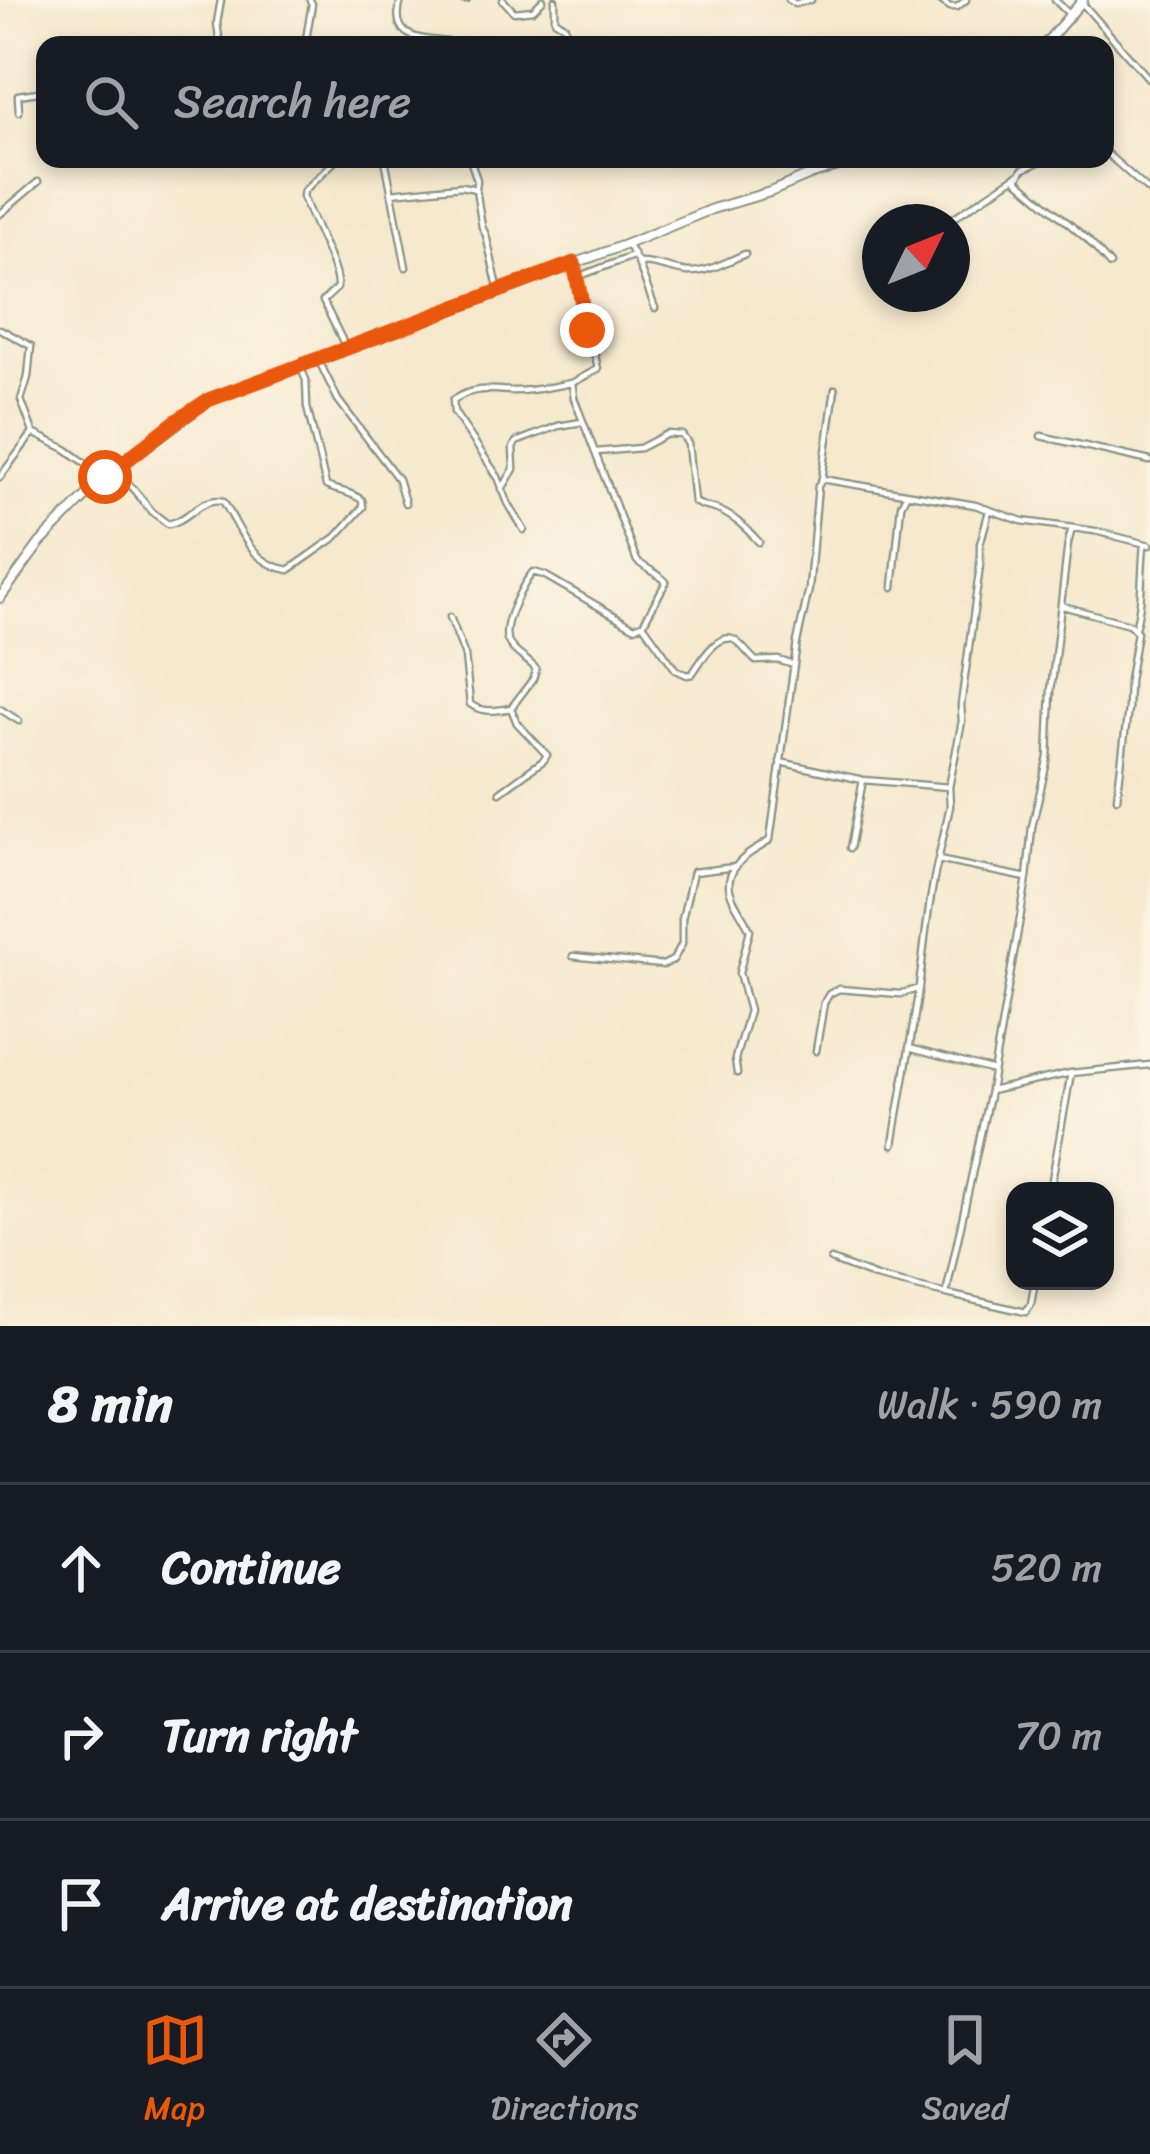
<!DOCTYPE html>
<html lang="en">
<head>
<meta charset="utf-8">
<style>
  :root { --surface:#171b24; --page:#242831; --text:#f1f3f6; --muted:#9ea1a6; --line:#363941; --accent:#ea580c }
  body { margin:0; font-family:Sriracha,sans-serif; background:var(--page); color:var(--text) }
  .controls { position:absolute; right:36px; bottom:36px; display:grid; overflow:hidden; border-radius:24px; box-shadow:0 6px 18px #0003 }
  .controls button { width:108px; height:108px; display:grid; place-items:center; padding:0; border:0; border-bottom:3px solid var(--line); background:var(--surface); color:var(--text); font:60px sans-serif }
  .compass { position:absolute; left:862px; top:204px; width:108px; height:108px; border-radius:50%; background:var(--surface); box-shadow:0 6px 18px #0003; rotate:47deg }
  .stop { position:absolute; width:36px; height:36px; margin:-27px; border:9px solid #ea580c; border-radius:50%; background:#fff }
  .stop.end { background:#ea580c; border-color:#fff; box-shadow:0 3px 12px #0008 }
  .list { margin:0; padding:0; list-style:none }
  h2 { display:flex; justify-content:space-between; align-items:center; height:156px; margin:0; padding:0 48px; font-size:51px }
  h2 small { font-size:39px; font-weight:400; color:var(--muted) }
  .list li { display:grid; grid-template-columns:78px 1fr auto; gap:36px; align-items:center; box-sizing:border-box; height:168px; padding:0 48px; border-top:3px solid var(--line) }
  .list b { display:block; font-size:45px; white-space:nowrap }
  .list em { font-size:39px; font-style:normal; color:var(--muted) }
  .icon { flex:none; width:66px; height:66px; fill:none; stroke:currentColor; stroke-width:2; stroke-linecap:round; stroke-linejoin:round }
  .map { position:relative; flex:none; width:1150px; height:1326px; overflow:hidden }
  .search { position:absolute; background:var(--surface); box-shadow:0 6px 18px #0003; left:36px; right:36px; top:36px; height:132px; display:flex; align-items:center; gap:30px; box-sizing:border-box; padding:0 42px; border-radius:24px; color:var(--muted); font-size:45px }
  .sheet { height:660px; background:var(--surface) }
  nav { display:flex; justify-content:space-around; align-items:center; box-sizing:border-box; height:168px; border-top:3px solid var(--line); background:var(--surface); font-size:33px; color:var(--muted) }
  nav a { display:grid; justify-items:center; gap:6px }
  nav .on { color:var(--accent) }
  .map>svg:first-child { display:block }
</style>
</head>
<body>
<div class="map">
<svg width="1150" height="1326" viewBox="0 0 1150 1326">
  <rect width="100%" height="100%" fill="#fcf5e5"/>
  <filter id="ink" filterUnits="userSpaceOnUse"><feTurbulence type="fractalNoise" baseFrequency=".00833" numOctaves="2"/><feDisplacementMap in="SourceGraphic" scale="24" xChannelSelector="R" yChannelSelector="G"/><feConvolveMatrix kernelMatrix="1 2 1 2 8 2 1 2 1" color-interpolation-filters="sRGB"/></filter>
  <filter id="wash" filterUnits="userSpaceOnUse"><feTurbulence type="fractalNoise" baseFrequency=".004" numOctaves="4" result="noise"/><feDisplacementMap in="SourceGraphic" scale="48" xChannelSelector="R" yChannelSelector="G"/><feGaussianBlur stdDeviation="2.7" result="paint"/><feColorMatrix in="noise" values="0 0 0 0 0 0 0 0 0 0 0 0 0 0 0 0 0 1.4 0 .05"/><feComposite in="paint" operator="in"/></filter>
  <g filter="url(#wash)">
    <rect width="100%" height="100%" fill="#f5e8cd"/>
  </g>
  <g filter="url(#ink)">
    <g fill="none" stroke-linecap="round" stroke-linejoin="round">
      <g stroke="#8a9280" stroke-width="9">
        <path id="street" d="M401,0C387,47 432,36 460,45
          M463,0H467
          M503,0L514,12L533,10L543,0
          M555,0V20L565,26L566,35L574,45
          M789,0L795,4L811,0
          M940,0L950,7H957L966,0
          M1055,0L1068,13
          M1082,3L1150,80
          M220,45L217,23L221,0
          M305,45L312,4L310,0
          M19,112L18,95L45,91
          M1105,152L1150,192
          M337,159L304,191L303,196C310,219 339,268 337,288L323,301L346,348
          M385,159L406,267
          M470,159L477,180L476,189
          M1045,159L1022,170L1017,180L1087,239L1110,265
          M391,193L461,186L476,189L482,227L486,235L499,292
          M0,214L38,182
          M950,220L1018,175
          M627,244L638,263L655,308
          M638,263C655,262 670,270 688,272C707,273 728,261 745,254
          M577,277L633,256
          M0,329L31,346L28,377L21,400L33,432
          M318,359L338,400L398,479L405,503
          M1041,436L1150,461
          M597,452L640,448L667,434L682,435L688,444L694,502C701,506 708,507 715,509C733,515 746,528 759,542
          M116,468L152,512L168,524C189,521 200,496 223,501C242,531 249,563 289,570L336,537L363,507L362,500C350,491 339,492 326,486L307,407L306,380L300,366
          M0,477L33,433L66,449L105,477
          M822,479L975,505L1022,521L1095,531L1150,545
          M502,489L514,469L513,448L516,442L558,426L582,422
          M524,530L508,503L498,477L454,412L453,400C473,387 489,389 511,391C531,392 553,386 572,383
          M893,587L901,505L906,495
          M1063,606L1129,624L1137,632L1129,681L1128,709L1117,798
          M450,617L465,656L470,704C482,713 496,711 511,708L533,679L536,669C528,659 511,652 507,639C502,623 523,584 533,572L544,575L634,627L643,624L666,582C659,573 646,569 637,561L574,398L572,383L598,369L574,263
          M643,624L676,670L687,675L692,674C700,663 716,634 732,639C740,641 749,656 756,661L778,660L794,665
          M1135,628C1143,601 1141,574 1144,545
          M0,709L19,721
          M780,762L863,780L949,787
          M500,792L544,760L547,755L517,723L511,708
          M850,848L863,780
          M938,860L950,806L949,787L962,721L961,705L980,566V544L989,511
          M573,956L663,965L673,960L682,944V919L693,872L735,867
          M909,1048L990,1070
          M816,1051L824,1003L829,994L839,989L900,994L917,989
          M737,1073L735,1059L749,1011L739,973L750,930C737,902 713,884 745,857C753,850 762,847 770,840L797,642L809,589L818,486L822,479L835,389
          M990,1091L1071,1073L1150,1065
          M893,1145C900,1099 909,1053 916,1007C924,958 926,909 938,860L1027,878
          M1050,1191L1071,1073
          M831,1260L876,1277L946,1294L990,1091L1027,878L1032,827L1048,757L1051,691L1068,543L1072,528
          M947,1294L1026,1312L1031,1304L1035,1281"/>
      </g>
      <g stroke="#8a9280" stroke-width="12">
        <path id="secondary" d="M1044,45L1083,0
          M0,598L40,543L105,477L209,400L627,244L712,209L770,192L810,175L860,159"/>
      </g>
      <use href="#street" stroke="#fff" stroke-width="4.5"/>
      <use href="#secondary" stroke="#fff" stroke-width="8"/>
    </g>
  </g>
  <g fill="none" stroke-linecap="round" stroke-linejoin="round" filter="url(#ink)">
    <path stroke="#ea580c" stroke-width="15" d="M105,477L175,422L208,400L574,263L587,330"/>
  </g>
</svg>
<div class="controls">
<button><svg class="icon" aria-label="layers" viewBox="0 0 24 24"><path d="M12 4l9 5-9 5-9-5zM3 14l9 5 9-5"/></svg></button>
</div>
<svg class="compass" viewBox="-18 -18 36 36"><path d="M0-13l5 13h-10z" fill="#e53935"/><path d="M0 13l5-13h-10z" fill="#9ea1a6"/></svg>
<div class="stop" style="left:105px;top:477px"></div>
<div class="stop end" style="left:587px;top:330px"></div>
<div class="search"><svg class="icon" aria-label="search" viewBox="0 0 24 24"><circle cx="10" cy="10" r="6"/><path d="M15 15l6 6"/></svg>Search here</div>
</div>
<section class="sheet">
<h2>8 min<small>Walk · 590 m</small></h2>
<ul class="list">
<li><svg class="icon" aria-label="ahead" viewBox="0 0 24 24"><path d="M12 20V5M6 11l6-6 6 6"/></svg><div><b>Continue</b></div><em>520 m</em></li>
<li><svg class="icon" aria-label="right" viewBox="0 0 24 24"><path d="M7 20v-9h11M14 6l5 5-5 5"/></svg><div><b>Turn right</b></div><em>70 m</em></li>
<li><svg class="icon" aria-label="arrive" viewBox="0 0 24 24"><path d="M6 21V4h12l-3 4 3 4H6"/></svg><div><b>Arrive at destination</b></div></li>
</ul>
</section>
<nav>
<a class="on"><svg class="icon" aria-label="map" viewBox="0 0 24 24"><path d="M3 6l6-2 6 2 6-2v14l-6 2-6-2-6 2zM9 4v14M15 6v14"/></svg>Map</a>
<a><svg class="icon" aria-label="directions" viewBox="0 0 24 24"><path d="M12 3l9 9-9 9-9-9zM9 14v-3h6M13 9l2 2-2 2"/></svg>Directions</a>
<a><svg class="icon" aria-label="saved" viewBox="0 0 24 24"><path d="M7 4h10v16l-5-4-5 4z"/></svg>Saved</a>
</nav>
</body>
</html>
